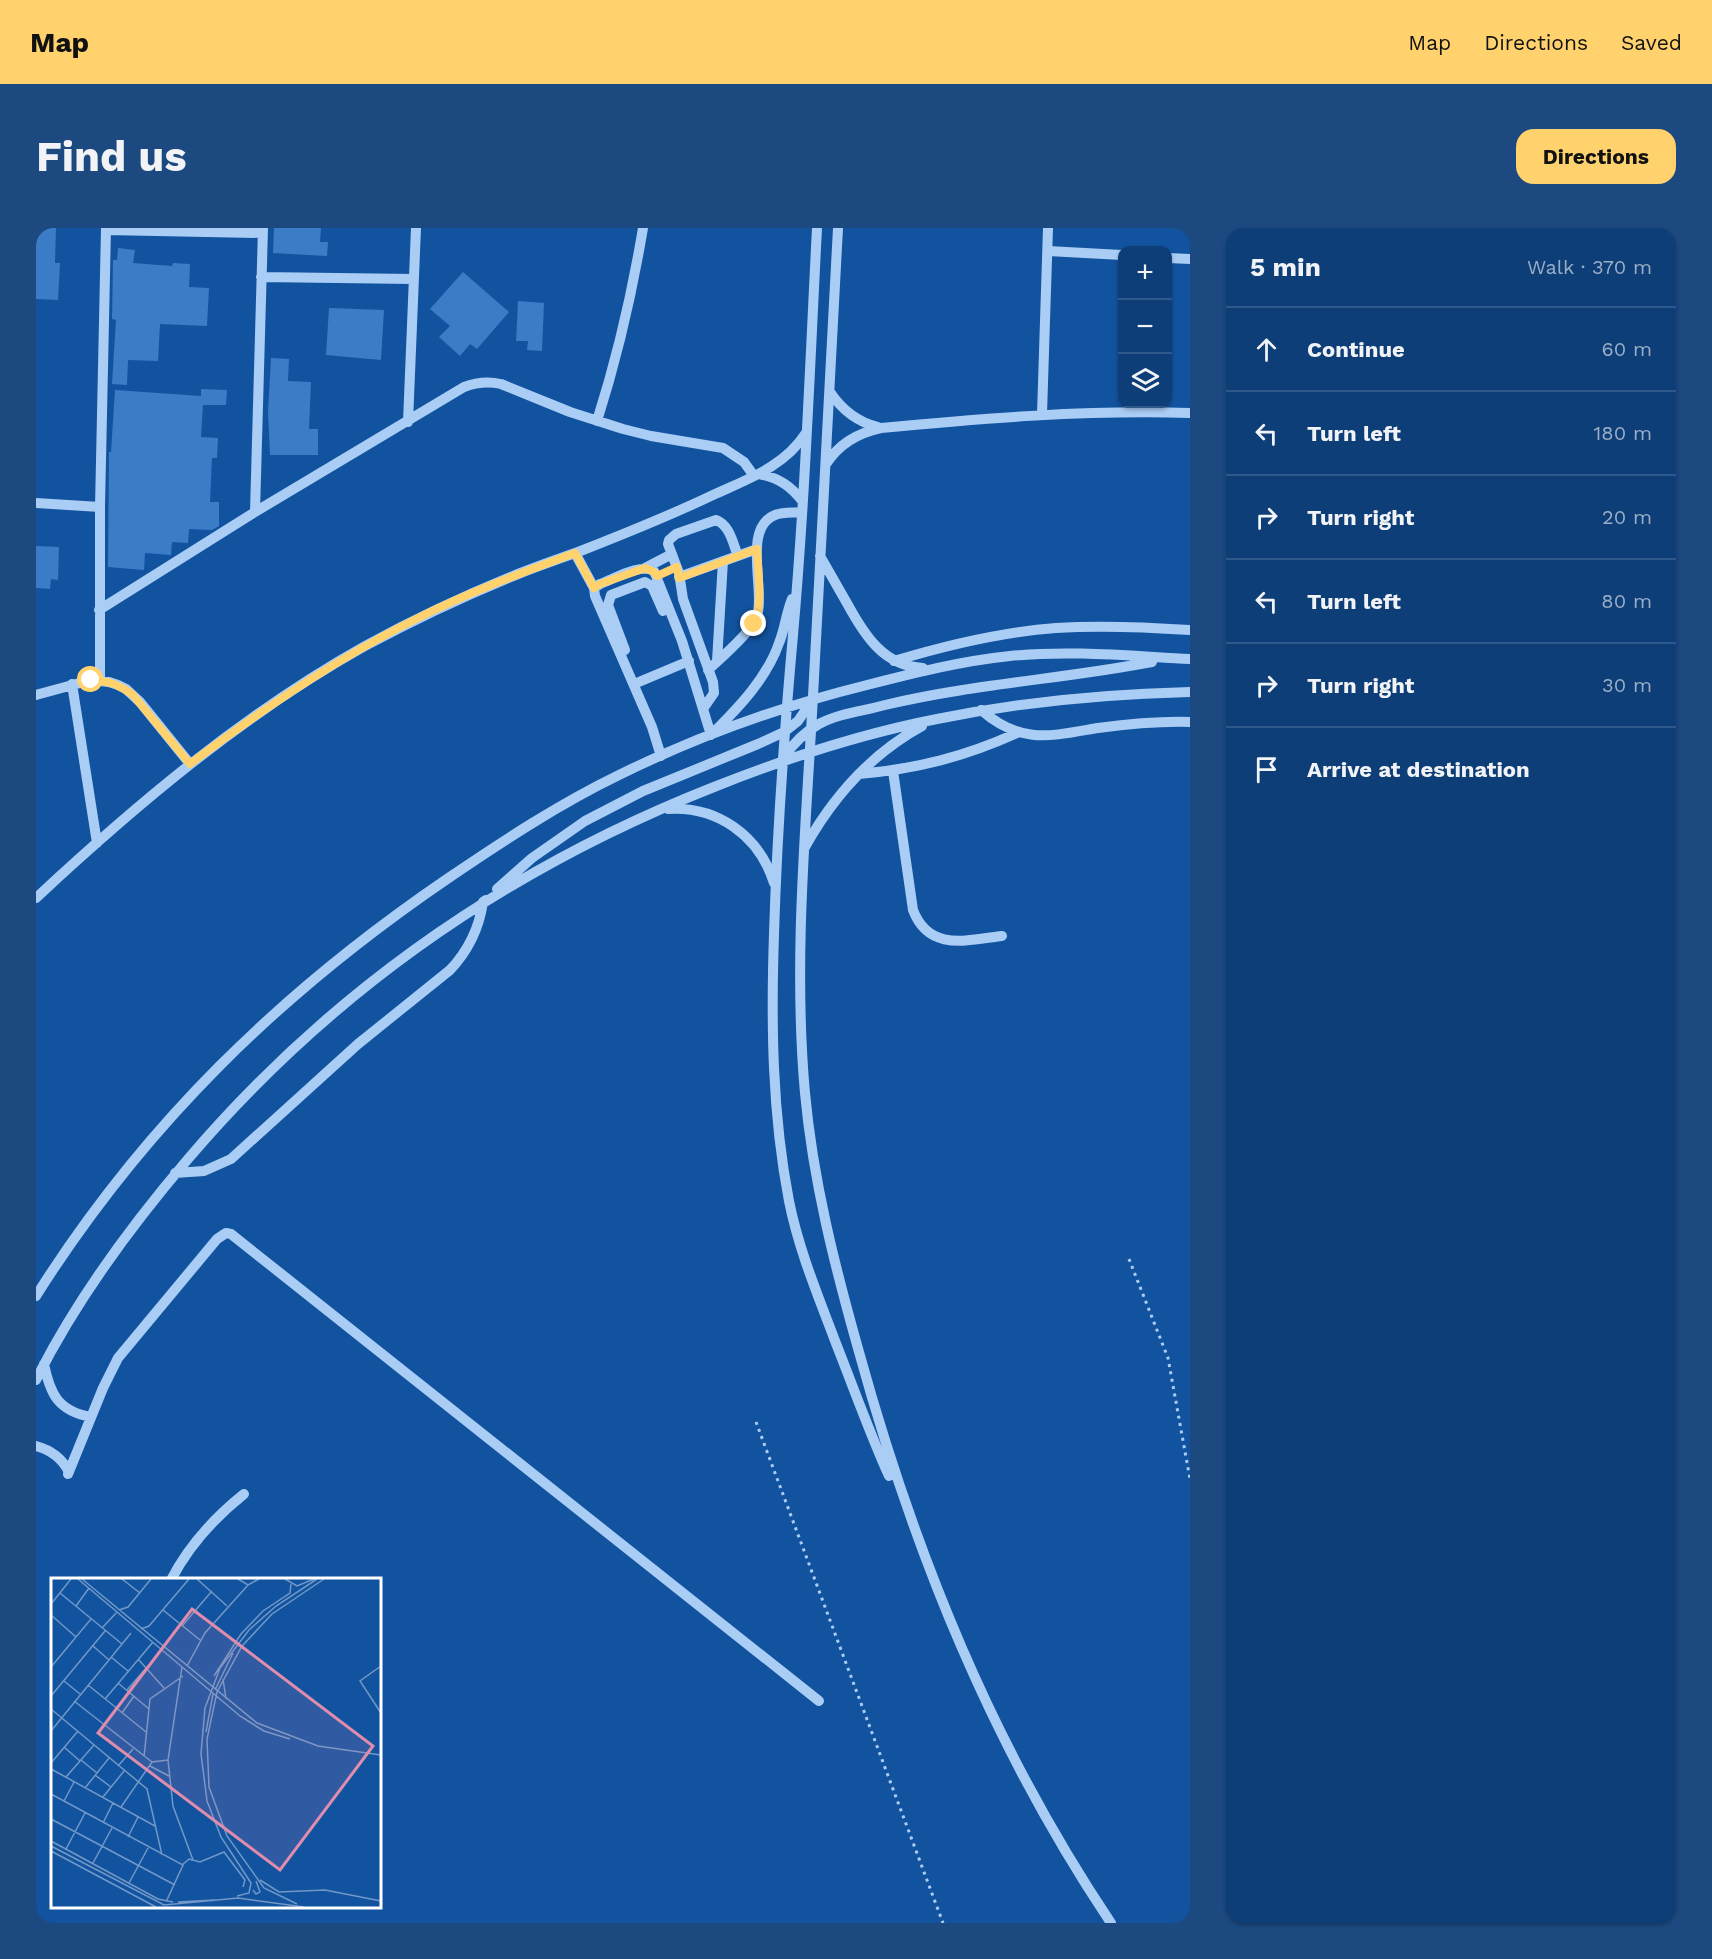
<!DOCTYPE html>
<html lang="en">
<head>
<meta charset="utf-8">
<style>
  :root { --surface:#0e3e78; --page:#1c4980; --text:#f1f3f6; --muted:#9baec6; --line:#2e578a; --accent:#ffd26e }
  body { margin:0; font-family:"Work Sans",sans-serif; background:var(--page); color:var(--text) }
  .controls { position:absolute; right:18px; top:18px; display:grid; overflow:hidden; border-radius:12px; box-shadow:0 2px 4px #0004 }
  .controls button { width:54px; height:54px; display:grid; place-items:center; padding:0; border:0; border-bottom:2px solid var(--line); background:var(--surface); color:var(--text); font:30px sans-serif }
  .stop { position:absolute; width:18px; height:18px; margin:-14px; border:4px solid #ffd26e; border-radius:50%; background:#fff }
  .stop.end { background:#ffd26e; border-color:#fff; box-shadow:0 2px 6px #0008 }
  .list { margin:0; padding:0; list-style:none }
  h2 { display:flex; justify-content:space-between; align-items:center; height:78px; margin:0; padding:0 24px; font-size:26px }
  h2 small { font-size:20px; font-weight:400; color:var(--muted) }
  .list li { display:grid; grid-template-columns:39px 1fr auto; gap:18px; align-items:center; box-sizing:border-box; height:84px; padding:0 24px; border-top:2px solid var(--line) }
  .list b { display:block; font-size:22px; white-space:nowrap }
  .list em { font-size:20px; font-style:normal; color:var(--muted) }
  .icon { flex:none; width:33px; height:33px; fill:none; stroke:currentColor; stroke-width:2; stroke-linecap:round; stroke-linejoin:round }
  .map { position:relative; flex:none; width:1154px; height:1695px; overflow:hidden; border-radius:18px }
  header { display:flex; align-items:center; gap:36px; box-sizing:border-box; height:84px; padding:0 30px; background:var(--accent); color:#111 }
  header strong { font-size:28px }
  nav { display:flex; gap:33px; margin-inline-start:auto; font-size:21px }
  .intro { display:flex; align-items:center; justify-content:space-between; box-sizing:border-box; height:144px; padding:0 36px }
  h1 { margin:0; font-size:42px }
  .button { padding:15px 27px; border-radius:18px; background:var(--accent); color:#111; font-size:21px; font-weight:700 }
  main { display:flex; gap:36px; padding:0 36px }
  aside { flex:1; background:var(--surface); border-radius:18px; box-shadow:0 2px 4px #0004 }
  .map>svg:first-child { display:block }
</style>
</head>
<body>
<header>
<strong>Map</strong>
<nav><a>Map</a><a>Directions</a><a>Saved</a></nav>
</header>
<div class="intro"><h1>Find us</h1><a class="button">Directions</a></div>
<main>
<div class="map">
<svg width="1154" height="1695" viewBox="0 0 1154 1695">
  <rect width="100%" height="100%" fill="#1253a0"/>
  <path fill="#3b7cc7" d="M0,0H20L19,35H24L22,72L0,71Z
    M238,0H285L284,14H292L291,28L237,25Z
    M82,20L99,22L97,35L136,38L137,35L154,36L153,59L173,60L171,98L124,96L122,133L92,132L91,157L76,156L80,92L76,91L77,32H81Z
    M427,44L473,84L441,121L434,116L424,128L403,109L414,98L394,81Z
    M482,73L508,75L506,123L491,122L492,113H480Z
    M293,80L348,82L345,132L290,127Z
    M235,130L253,131L252,153L275,154L273,201H282V227H234L232,184Z
    M165,161L191,162L190,177H167L165,209L182,210L181,230H176L174,274H183V298L176,302L153,301L152,315L136,314L135,327L109,325L108,342L72,339L73,224H75L79,162L165,168Z
    M0,318L23,319L22,352L15,351L14,361L0,360Z"/>
  <g fill="none" stroke-linecap="round" stroke-linejoin="round">
    <path stroke="#aacdf5" stroke-width="3" stroke-dasharray="3 4.5" stroke-linecap="butt" d="M1093,1031L1132,1130L1154,1251
      M720,1194L907,1695"/>
    <path stroke="#aacdf5" stroke-width="10" d="M781,0C774,136 769,272 757,407C748,507 741,606 738,706C735,795 736,885 753,973C763,1023 783,1070 801,1118C818,1161 834,1206 853,1248
      M802,0C794,156 785,312 777,468C770,599 757,733 769,865C777,953 799,1039 823,1124C879,1327 957,1519 1075,1695
      M70,2L226,5
      M1012,23L1086,27
      M1132,30L1154,31
      M225,49L377,51
      M794,164C806,182 821,194 842,199
      M1006,186L1012,0
      M561,193C581,130 596,66 607,0
      M372,194L380,0
      M790,236C803,216 821,205 845,200C948,190 1050,182 1154,185
      M723,246C743,250 755,258 767,274
      M0,275L64,279
      M219,284L227,0
      M539,325L558,360
      M784,328C793,344 803,361 812,377C829,408 848,438 887,440
      M609,340L636,326
      M643,349L721,321
      M63,382L219,284L428,159C441,154 452,153 465,156L534,184L587,201L615,208L687,220L708,234L718,248
      M589,422L572,377L575,367L609,354L616,358L627,383
      M681,433L687,333
      M858,433C911,417 965,404 1020,400C1065,397 1109,399 1154,402
      M672,442C684,431 714,405 720,391C731,365 705,300 739,287C747,284 757,285 766,284
      M64,452V279L70,0
      M36,456L61,615
      M598,456L653,433
      M0,467L55,452L73,454L82,457L90,461L104,474L154,536
      M667,481L678,465L677,454L647,371L643,345L632,316L633,312L640,306L680,292C694,297 697,316 702,328
      M945,482C985,517 1015,508 1062,500C1092,496 1124,493 1154,494
      M677,505C703,479 731,450 743,415C749,401 750,385 756,371
      M625,528L616,499L559,368L558,360L564,356C578,351 605,335 618,343L646,413L675,507
      M747,530C757,516 768,504 783,496C803,485 828,483 849,477C937,456 1027,451 1116,434
      M857,543L877,682C893,724 931,712 966,708
      M823,546C880,541 928,529 981,505
      M632,581C681,578 723,607 738,655
      M769,619C797,569 835,526 886,498
      M461,661L496,630L549,593L607,563L722,516L748,504L762,493L775,474
      M0,670C101,576 209,485 329,418C379,391 430,367 482,346C502,338 522,331 542,324C588,306 633,288 677,267C712,251 748,239 770,205
      M139,945L168,943L195,931L322,816L414,742C433,722 443,701 447,674L450,672
      M0,1068C108,897 244,765 411,651C467,613 523,576 583,547C662,508 746,478 831,457C878,445 925,433 974,428C1034,422 1094,428 1154,431
      M8,1136C14,1166 22,1183 55,1189
      M0,1152C40,1072 94,999 152,931C296,762 472,640 678,559C751,530 824,506 901,491C984,474 1069,466 1154,464
      M0,1218C15,1222 26,1230 33,1244
      M32,1246L67,1160L82,1130L181,1011L190,1005L195,1006L783,1473
      M135,1352C153,1317 178,1290 208,1266"/>
  </g>
  <g fill="none" stroke-linecap="round" stroke-linejoin="round">
    <path stroke="#ffd26e" stroke-width="8" d="M55,452C71,452 84,457 97,467L154,536C225,482 300,431 380,391C431,365 485,345 539,325L558,360L564,356L609,340L618,344L621,348L641,339L643,350L721,321C722,342 727,378 718,396"/>
  </g>
  <g transform="translate(15 1350)">
    <rect width="330" height="330" fill="#1253a0"/>
    <path fill="none" stroke="#7198c6" stroke-width="1.5" d="M27,1L189,138L213,153L239,161M31,1L206,145L267,168L330,177M71,1L89,15M146,1L176,28M187,1L197,7L208,1M234,1L246,8L263,1M9,15L71,66M0,26L20,1M25,28L38,10M68,32L77,29L100,1M112,32L149,62M0,37L25,59M131,48L161,13M51,50L66,34M90,51L98,48L138,1M42,68L58,82M60,79L77,93M87,81L113,110M136,88L154,55L197,7M330,88L309,103L330,135M0,89L40,41M131,89L117,182L122,228L142,282M163,98L190,56L212,33L239,15L240,6M172,101L175,121M13,103L29,116M67,105L98,131M37,107L95,154M76,112L96,89M164,112L182,75M0,118L54,53M54,121L102,64M23,123L101,184M0,131L96,211L111,277M71,135L83,118M53,147L66,131M0,153L80,55M155,154L162,116M13,169L29,183M93,179L99,121L132,98M30,182L46,195M0,185L27,153M67,188L82,171M99,188L118,198M0,191L104,248M44,197L60,209M15,199L43,167M34,210L58,180M0,216L132,287L115,324M52,219L73,193M13,223L23,204M70,229L101,184L117,182M0,241L124,307M52,245L62,225M77,259L87,239M0,263L107,321L122,324M0,268L113,327L187,320L253,329M15,271L34,235M0,273L105,329M42,285L61,250M131,287L138,281L149,284L173,274L194,302L192,309M209,302L228,314L274,312L330,323M78,305L97,270M202,312L205,316L209,314L205,303M186,318L198,315L200,305L170,259L156,223L150,176L154,130L169,90L198,52L225,28L266,1M127,324L163,322M246,326L213,310L176,258L158,209L156,161L166,114L191,68L221,36L273,1"/>
    <path fill="#e08cad" fill-opacity="0.15" stroke="#e08cad" stroke-width="3" d="M141,31L322,168L229,292L47,155Z"/>
    <rect width="330" height="330" fill="none" stroke="#fff" stroke-width="3"/>
  </g>
</svg>
<div class="controls">
<button>+</button>
<button>−</button>
<button><svg class="icon" aria-label="layers" viewBox="0 0 24 24"><path d="M12 4l9 5-9 5-9-5zM3 14l9 5 9-5"/></svg></button>
</div>
<div class="stop" style="left:55px;top:452px"></div>
<div class="stop end" style="left:718px;top:396px"></div>
</div>
<aside>
<h2>5 min<small>Walk · 370 m</small></h2>
<ul class="list">
<li><svg class="icon" aria-label="ahead" viewBox="0 0 24 24"><path d="M12 20V5M6 11l6-6 6 6"/></svg><div><b>Continue</b></div><em>60 m</em></li>
<li><svg class="icon" aria-label="left" viewBox="0 0 24 24"><path d="M17 20v-9H6M10 6l-5 5 5 5"/></svg><div><b>Turn left</b></div><em>180 m</em></li>
<li><svg class="icon" aria-label="right" viewBox="0 0 24 24"><path d="M7 20v-9h11M14 6l5 5-5 5"/></svg><div><b>Turn right</b></div><em>20 m</em></li>
<li><svg class="icon" aria-label="left" viewBox="0 0 24 24"><path d="M17 20v-9H6M10 6l-5 5 5 5"/></svg><div><b>Turn left</b></div><em>80 m</em></li>
<li><svg class="icon" aria-label="right" viewBox="0 0 24 24"><path d="M7 20v-9h11M14 6l5 5-5 5"/></svg><div><b>Turn right</b></div><em>30 m</em></li>
<li><svg class="icon" aria-label="arrive" viewBox="0 0 24 24"><path d="M6 21V4h12l-3 4 3 4H6"/></svg><div><b>Arrive at destination</b></div></li>
</ul>
</aside>
</main>
</body>
</html>
